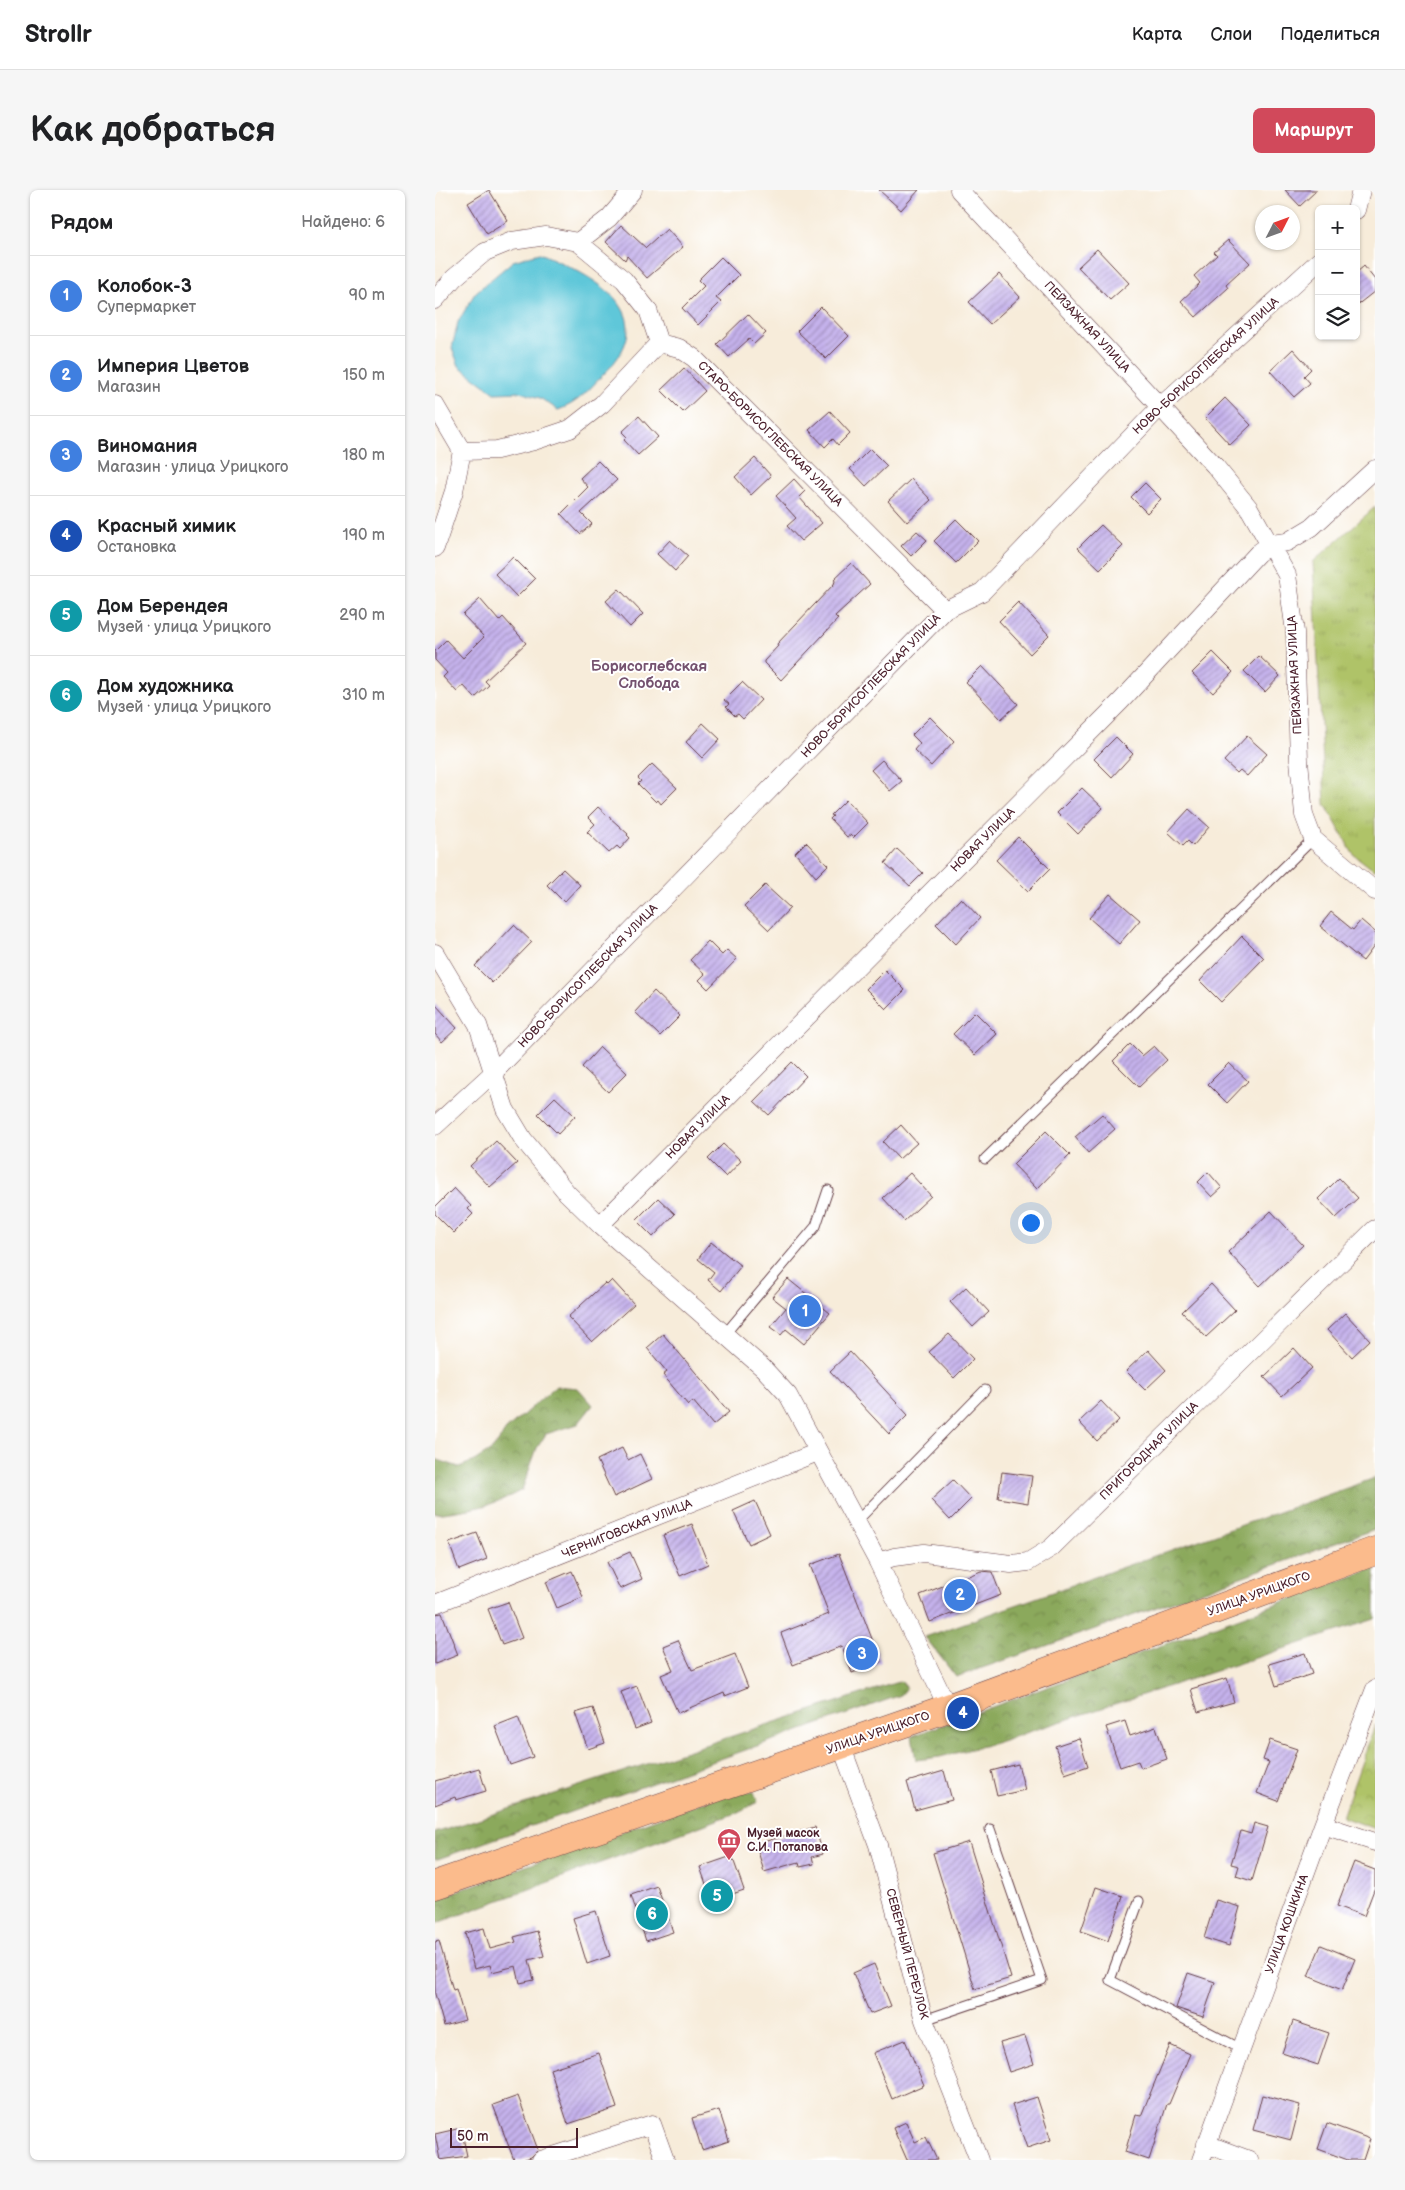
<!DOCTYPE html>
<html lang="ru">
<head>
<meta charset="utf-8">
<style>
  :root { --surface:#fff; --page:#f6f6f6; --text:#202124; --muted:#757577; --line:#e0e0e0; --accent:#d1495b }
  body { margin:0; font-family:"Balsamiq Sans",sans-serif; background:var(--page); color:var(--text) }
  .controls { position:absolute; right:15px; top:15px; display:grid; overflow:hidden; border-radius:8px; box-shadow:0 1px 4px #0004 }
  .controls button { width:45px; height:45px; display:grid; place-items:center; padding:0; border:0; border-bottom:1px solid var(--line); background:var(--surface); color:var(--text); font:25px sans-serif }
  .compass { position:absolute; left:820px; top:15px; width:45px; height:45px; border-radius:50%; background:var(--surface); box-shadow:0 1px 4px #0004; rotate:48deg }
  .scale { position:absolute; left:15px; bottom:12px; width:128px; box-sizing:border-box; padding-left:5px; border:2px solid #4a1f2b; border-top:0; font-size:14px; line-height:18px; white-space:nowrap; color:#4a1f2b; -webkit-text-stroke:4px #fff; paint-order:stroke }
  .you { position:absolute; left:595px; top:1032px; width:18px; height:18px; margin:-12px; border:4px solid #fff; border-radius:50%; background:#1a73e8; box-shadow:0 0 0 8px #1a73e833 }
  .badge { display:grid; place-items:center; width:32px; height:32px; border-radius:50%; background:var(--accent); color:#fff; font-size:16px; font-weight:700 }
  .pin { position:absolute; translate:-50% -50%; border:2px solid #fff; box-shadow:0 1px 5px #0006 }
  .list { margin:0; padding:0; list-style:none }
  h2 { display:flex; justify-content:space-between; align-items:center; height:65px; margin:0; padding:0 20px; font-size:21px }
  h2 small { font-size:16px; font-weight:400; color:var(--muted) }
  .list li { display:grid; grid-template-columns:32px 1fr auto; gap:15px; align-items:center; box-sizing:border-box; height:80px; padding:0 20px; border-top:1px solid var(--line) }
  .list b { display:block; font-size:19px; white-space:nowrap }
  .list p { margin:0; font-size:16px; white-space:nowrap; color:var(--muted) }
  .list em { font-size:16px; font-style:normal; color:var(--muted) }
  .icon { flex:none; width:28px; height:28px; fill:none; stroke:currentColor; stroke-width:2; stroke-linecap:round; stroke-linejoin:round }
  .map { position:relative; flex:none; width:940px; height:1970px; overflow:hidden; border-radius:8px }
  header { display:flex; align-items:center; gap:30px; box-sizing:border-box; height:70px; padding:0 25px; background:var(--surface); border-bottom:1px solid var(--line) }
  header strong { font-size:24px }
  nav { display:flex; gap:28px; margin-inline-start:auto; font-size:18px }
  .intro { display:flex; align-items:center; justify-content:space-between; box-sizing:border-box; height:120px; padding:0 30px }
  h1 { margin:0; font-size:35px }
  .button { padding:12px 22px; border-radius:8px; background:var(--accent); color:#fff; font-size:18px; font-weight:700 }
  main { display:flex; gap:30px; padding:0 30px }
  aside { flex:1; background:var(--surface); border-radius:8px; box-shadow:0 1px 4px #0004 }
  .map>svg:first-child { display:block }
</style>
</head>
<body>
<header>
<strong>Strollr</strong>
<nav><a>Карта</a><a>Слои</a><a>Поделиться</a></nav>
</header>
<div class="intro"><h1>Как добраться</h1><a class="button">Маршрут</a></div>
<main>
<aside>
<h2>Рядом<small>Найдено: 6</small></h2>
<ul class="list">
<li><span class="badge" style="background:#3f7fe0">1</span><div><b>Колобок-3</b><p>Супермаркет</p></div><em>90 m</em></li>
<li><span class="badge" style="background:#3f7fe0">2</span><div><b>Империя Цветов</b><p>Магазин</p></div><em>150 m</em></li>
<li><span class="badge" style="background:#3f7fe0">3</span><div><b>Виномания</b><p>Магазин · улица Урицкого</p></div><em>180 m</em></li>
<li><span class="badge" style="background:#1a4fb4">4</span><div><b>Красный химик</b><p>Остановка</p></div><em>190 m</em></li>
<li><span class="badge" style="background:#0f9aa8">5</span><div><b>Дом Берендея</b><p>Музей · улица Урицкого</p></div><em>290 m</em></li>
<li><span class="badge" style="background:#0f9aa8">6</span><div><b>Дом художника</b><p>Музей · улица Урицкого</p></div><em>310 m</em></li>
</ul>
</aside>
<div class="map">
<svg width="940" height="1970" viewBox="0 0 940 1970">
  <defs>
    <pattern id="grass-tufts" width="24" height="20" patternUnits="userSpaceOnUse" patternTransform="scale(1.25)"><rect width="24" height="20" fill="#afc367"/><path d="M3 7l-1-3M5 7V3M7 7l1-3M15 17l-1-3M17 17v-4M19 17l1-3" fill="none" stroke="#98a75a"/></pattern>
    <pattern id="forest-crowns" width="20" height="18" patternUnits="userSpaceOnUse" patternTransform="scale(1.25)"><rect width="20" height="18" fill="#8ba95c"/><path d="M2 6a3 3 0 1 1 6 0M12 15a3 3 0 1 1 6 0" fill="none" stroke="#74894c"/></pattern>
    <pattern id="park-crowns" width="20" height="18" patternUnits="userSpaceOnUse" patternTransform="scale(1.25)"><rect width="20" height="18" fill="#afc367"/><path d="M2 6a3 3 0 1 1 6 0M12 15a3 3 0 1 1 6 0" fill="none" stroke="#98a75a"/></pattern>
    <pattern id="building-hatch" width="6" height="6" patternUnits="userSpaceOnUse" patternTransform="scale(1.25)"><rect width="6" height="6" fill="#c5b2ec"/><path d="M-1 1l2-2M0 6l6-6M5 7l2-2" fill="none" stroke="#a290bf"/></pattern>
  </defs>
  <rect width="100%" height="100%" fill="#fff"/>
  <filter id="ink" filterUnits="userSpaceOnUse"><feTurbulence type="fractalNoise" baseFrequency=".02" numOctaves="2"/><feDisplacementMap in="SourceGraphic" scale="10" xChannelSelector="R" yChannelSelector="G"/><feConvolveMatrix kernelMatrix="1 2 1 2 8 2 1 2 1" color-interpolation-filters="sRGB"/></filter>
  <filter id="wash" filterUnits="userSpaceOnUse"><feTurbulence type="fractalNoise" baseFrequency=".0096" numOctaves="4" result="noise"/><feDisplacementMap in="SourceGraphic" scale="20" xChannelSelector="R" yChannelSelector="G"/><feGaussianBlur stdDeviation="1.12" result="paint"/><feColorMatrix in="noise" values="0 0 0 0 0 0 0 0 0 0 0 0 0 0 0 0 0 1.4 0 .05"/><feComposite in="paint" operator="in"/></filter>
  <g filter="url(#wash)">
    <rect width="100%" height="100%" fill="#f7ecda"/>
    <path fill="url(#grass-tufts)" stroke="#7c7149" d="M940,317V681L918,664L890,614L878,372Z"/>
    <path fill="url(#forest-crowns)" stroke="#6a6444" d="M121,1196L143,1198L158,1215L143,1234L111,1244L102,1258L87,1300C54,1318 36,1319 0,1324V1269L24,1277L39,1271L58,1259L71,1240Z
      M940,1288V1339L669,1436L521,1487L490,1447Z
      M940,1378V1429L560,1553L505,1567L481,1570L477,1546Z
      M466,1491L472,1498L466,1505L0,1670V1643Z
      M301,1600L319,1602L323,1612L301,1623L0,1734V1709Z"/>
    <path fill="url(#park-crowns)" stroke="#7c7149" d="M940,1535V1639L907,1627Z"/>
    <path fill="#5ec7d9" stroke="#547382" d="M105,63C159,87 232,122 168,185C153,200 144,213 123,220L105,208L85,202L60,203L24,176L17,158L23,132L40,103L78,71Z"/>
    <g id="blocks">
      <path fill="url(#building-hatch)" d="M54,0L73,31L52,44L33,13Z
        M444,0H484L466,20Z
        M850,0H882L865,16Z
        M186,35L211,58L232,39L248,57L212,88L192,66L190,70L171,52Z
        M793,50L815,73L791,95L793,98L761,127L746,111L765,93L759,86L782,65L779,62Z
        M662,59L694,93L675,110L643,77Z
        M286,67L304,85L281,108L286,112L263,135L247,118L269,96L263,90Z
        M929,76L940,90V101L921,116V83Z
        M564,84L585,107L555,134L534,112Z
        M386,117L414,146L391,169L362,141Z
        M313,124L331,143L319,154L314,149L294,167L282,154Z
        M858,159L876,179L869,186L875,193L859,207L835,181Z
        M249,178L270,201L248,222L226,200Z
        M790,208L816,235L795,255L770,228Z
        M395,221L415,243L403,255L398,249L390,257L374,240Z
        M204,226L223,247L203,265L189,250L192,247L187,242Z
        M435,259L452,276L431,296L415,279Z
        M320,268L336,286L316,305L300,287Z
        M163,271L182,290L146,323L157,334L145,344L126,324L153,297L145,288Z
        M359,289L370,301L364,307L387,333L366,351L352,336L361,328L341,306Z
        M476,289L496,310L472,332L453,311Z
        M710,293L726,309L712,323L696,307Z
        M521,329L543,351L521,373L499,351Z
        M666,335L688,356L665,379L643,358Z
        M482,341L492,350L476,366L466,356Z
        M235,350L253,366L240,381L222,364Z
        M78,367L100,389L82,407L60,384Z
        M416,373L435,394L400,426L403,429L346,490L329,473V471L343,456L342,454L399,394L400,391L399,389Z
        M184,399L208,424L195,437L171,411Z
        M45,409L64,431L68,427L91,453L50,491L54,495L40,508L28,495L22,502L8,487L12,483L0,470V461L11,450L28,468L49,447L28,425Z
        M583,412L614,445L595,464L564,431Z
        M778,462L798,482L778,503L757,483Z
        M824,466L845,486L830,502L809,481Z
        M547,476L583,514L566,529L531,492Z
        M307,492L326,510L308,529L303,524L300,526L291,517L294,514L289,510Z
        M495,527L519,551L496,576L479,560L485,553L477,545Z
        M268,533L285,549L267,568L251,552Z
        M812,546L832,564L812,586L805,580L802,583L789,571Z
        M681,547L698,564L677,587L659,569Z
        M447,570L467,591L455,601L436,580Z
        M217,574L242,598L226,614L223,610L221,612L203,594L206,591L203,588Z
        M647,598L668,618L643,644L622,623Z
        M411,610L433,633L418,648L415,645L412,647L395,629L398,626L396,625Z
        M163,617L193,644L192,645L195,648L185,659L182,656L174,663L152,642L160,634L153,627Z
        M754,619L774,637L758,656L753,651L748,656L733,642Z
        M583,647L615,679L593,701L561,670Z
        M371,652L393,675L381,687L360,663Z
        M462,659L488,683L475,696L450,673Z
        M128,679L145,695L129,712L112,695Z
        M330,695L355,718L334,740L309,716Z
        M675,704L705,730L684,754L654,728Z
        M526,708L545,728L521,754L501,734Z
        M896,722L918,740L926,730L940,742V755L928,771L885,736Z
        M79,735L97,752L57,793L40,776Z
        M807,746L829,768L786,812L765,791Z
        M273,751L287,765L292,760L302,769L273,799L264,790L270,784L255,770Z
        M450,780L470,800L451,819L431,799Z
        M219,801L245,826L225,846L200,822Z
        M0,814L22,838L7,852L0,844Z
        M540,822L562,844L540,865L518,844Z
        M695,854L707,866L719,856L732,870L704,897L678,871Z
        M165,857L192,883L173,902L147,877Z
        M357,872L371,886L334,925L319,911Z
        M794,873L813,891L792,913L773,894Z
        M120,907L140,926L123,944L103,924Z
        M667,924L680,939L653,963L640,947Z
        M466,935L482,953L464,969L448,952Z
        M611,941L635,965L602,999L578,974Z
        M61,951L82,973L55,997L35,976Z
        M288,954L306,971L291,987L273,969Z
        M773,982L787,998L777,1007L763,992Z
        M475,983L496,1006L469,1031L448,1008Z
        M904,988L923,1008L901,1028L883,1009Z
        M19,998L36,1016L33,1019L38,1024L19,1043L0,1024V1017Z
        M223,1008L240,1024L218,1047L201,1030Z
        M836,1021L868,1055L825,1096L793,1062Z
        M276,1052L306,1076L286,1101L273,1090L279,1082L263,1069Z
        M353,1089L395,1123L369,1154L351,1139L346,1145L335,1137L351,1118L337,1107Z
        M177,1090L199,1114L157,1152L133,1127L170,1093L172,1095Z
        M776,1094L800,1120L771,1147L747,1122Z
        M531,1097L554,1122L538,1137L515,1112Z
        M910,1123L935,1150L917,1167L892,1140Z
        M228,1144L294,1222L278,1235L258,1211L253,1215L228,1185L232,1182L212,1158Z
        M514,1144L538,1169L519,1188L494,1162Z
        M859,1158L877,1178L847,1206L829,1187Z
        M713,1160L731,1180L710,1200L691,1181Z
        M415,1162L473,1225L454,1244L395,1181Z
        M666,1211L684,1230L662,1251L644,1232Z
        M187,1258L193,1270L205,1264L217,1289L179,1307L162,1270Z
        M567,1282L597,1286L593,1313L563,1308Z
        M518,1290L536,1309L515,1330L496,1310Z
        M320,1311L335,1344L314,1354L298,1321Z
        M257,1334L273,1374L245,1386L228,1345Z
        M42,1343L52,1369L24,1380L14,1353Z
        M195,1362L207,1389L185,1399L172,1372Z
        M404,1364L446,1472L417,1483L407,1456L358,1475L346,1443L394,1424L375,1375Z
        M137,1381L148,1407L122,1418L111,1392Z
        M546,1381L557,1382L566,1405L495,1432L485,1405Z
        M73,1412L87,1448L67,1455L53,1419Z
        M7,1423L23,1465L0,1474V1424Z
        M243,1450L257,1480L300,1464L313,1497L290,1506L289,1503L243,1523L226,1485L238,1480L228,1456Z
        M870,1463L877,1484L841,1496L834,1474Z
        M792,1488L799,1512L763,1522L756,1499Z
        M202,1496L216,1533L200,1539L186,1502Z
        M158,1518L170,1553L153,1559L140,1523Z
        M83,1527L98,1567L75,1575L60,1536Z
        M690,1531L695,1546L721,1537L732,1569L706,1578L703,1571L685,1577L671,1537Z
        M644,1548L653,1576L630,1584L620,1556Z
        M835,1550L862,1559L843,1611L822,1603L834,1572L828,1570Z
        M583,1574L590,1600L562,1606L556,1581Z
        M44,1578L51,1601L21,1610L20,1607L0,1615V1591Z
        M509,1581L517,1610L480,1620L472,1592Z
        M819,1633L833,1637L817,1691L801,1686L804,1676L796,1674L806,1641L816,1644Z
        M380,1637L388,1664L377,1667L379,1674L365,1677L364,1672L329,1682L321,1654Z
        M534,1652L576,1788L540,1799L498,1663Z
        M297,1666L309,1700L277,1711L265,1677Z
        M919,1672L940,1680V1697L929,1726L902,1716Z
        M222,1696L238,1742L211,1751L196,1705Z
        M661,1697L688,1706L673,1751L646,1741Z
        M781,1710L805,1717L794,1756L769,1748Z
        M161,1721L175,1766L152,1774L138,1728Z
        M49,1738L55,1759L81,1752L79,1747L102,1741L109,1766L94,1770L99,1790L85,1793L81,1776L57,1782L55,1775L39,1779L30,1743Z
        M4,1751L18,1800L21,1799L30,1830L9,1836L0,1804V1752Z
        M886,1755L920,1769L907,1800L873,1786Z
        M439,1774L456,1816L435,1824L418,1783Z
        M753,1783L780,1792L768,1827L741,1818Z
        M858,1831L894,1843L883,1875L847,1863Z
        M590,1846L599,1874L574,1882L565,1853Z
        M470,1850L489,1895L457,1909L438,1863Z
        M735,1855L755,1864L734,1914H732L714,1970L690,1962L701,1925L706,1926Z
        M164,1863L182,1918L133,1934L115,1879Z
        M827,1905L865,1915L856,1950L818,1940Z
        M83,1906L103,1960L96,1967L87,1970H79L58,1915Z
        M602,1907L616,1950L592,1958L577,1915Z
        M284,1920L294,1951L267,1960L257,1928Z
        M471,1932L480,1952L491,1947L502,1970H472L458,1938Z
        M892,1933L935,1949L928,1970H913L883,1959Z
        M26,1938L32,1966L5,1970L0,1944Z"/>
    </g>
  </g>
  <g filter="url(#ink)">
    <use href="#blocks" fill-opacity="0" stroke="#643e45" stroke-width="1"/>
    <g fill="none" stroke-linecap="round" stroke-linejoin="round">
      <g stroke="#643e45" stroke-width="11">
        <path id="service" d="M550,969L878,649
          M290,1144L381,1036L393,1000
          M422,1331L550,1200
          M704,1711L675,1790L806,1859
          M489,1830L607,1790L555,1639"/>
      </g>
      <g stroke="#643e45" stroke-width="19">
        <path id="minor" d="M524,0L780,276L814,318L852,385L860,442L864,570L869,625L878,649L940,701
          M921,20L926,0
          M143,52L189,90L213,120L224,153L244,158L259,168L510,420
          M0,110L19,88L50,62L77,51L111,46L143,52L174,28L198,0
          M0,215L27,261L19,301L0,358
          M27,261L62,260L99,251L135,239L167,214L224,153
          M0,763L43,835L70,919L88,949L132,1003L165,1035L328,1178L353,1205L443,1372L513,1518
          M0,936L59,882L510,420L547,402L726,216L884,71
          M165,1035L686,511L823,363L836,354L852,352L877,337L940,279
          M443,1372L459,1367L489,1363L576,1374L593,1372L616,1358L940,1039
          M0,1414L383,1262
          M406,1555L443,1655L489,1830L544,1970
          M888,1635L940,1652
          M771,1954L814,1970
          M106,1970L217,1934L230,1970
          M766,1970L888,1635L940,1499"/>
      </g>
      <g stroke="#643e45" stroke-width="29">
        <path id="primary" d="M0,1695L513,1518L940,1361"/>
      </g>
      <use href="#service" stroke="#fff" stroke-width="9"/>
      <use href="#minor" stroke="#fff" stroke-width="18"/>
      <use href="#primary" stroke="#fbbb8c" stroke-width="28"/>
    </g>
  </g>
  <defs>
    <g id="museum-pin" transform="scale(1.25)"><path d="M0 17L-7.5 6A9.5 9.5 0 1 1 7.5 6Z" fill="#d1495b" stroke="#fff"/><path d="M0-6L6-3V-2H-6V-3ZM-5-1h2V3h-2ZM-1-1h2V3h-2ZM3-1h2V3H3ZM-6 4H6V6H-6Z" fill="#fff"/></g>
  </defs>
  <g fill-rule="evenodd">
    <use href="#museum-pin" x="294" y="1650"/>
  </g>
  <g text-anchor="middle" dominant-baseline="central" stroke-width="4" stroke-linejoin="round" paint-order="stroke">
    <g font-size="12" fill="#4a1f2b" stroke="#fff">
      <text transform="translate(652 137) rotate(47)">ПЕЙЗАЖНАЯ УЛИЦА</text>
      <text transform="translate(771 176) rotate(-43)">НОВО-БОРИСОГЛЕБСКАЯ УЛИЦА</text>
      <text transform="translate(335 244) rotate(45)">СТАРО-БОРИСОГЛЕБСКАЯ УЛИЦА</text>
      <text transform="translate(860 485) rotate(-93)">ПЕЙЗАЖНАЯ УЛИЦА</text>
      <text transform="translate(436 496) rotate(-46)">НОВО-БОРИСОГЛЕБСКАЯ УЛИЦА</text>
      <text transform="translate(548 650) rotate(-45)">НОВАЯ УЛИЦА</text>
      <text transform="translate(153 786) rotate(-46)">НОВО-БОРИСОГЛЕБСКАЯ УЛИЦА</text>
      <text transform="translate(263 937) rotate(-45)">НОВАЯ УЛИЦА</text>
      <text transform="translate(714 1261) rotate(-45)">ПРИГОРОДНАЯ УЛИЦА</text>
      <text transform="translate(192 1339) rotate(-22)">ЧЕРНИГОВСКАЯ УЛИЦА</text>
      <text transform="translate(824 1404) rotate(-20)">УЛИЦА УРИЦКОГО</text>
      <text transform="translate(443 1543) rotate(-19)">УЛИЦА УРИЦКОГО</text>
      <text transform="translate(852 1734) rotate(-70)">УЛИЦА КОШКИНА</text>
      <text transform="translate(472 1764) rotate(75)">СЕВЕРНЫЙ ПЕРЕУЛОК</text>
    </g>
    <g font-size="12" font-weight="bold" fill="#4a1f2b" stroke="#fff" text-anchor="start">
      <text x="312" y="1643">Музей масок<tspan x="312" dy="14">С.И. Потапова</tspan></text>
    </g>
    <g font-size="15" font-weight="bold" fill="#75526f" stroke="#fff">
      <text x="214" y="476">Борисоглебская<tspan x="214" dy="17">Слобода</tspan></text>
    </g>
  </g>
</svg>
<div class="controls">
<button>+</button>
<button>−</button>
<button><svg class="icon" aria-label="layers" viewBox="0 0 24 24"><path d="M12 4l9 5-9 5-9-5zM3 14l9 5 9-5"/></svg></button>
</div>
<svg class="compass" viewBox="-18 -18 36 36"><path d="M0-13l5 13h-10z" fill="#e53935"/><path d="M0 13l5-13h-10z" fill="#757577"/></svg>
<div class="scale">50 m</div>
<div class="you"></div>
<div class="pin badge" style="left:370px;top:1121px;background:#3f7fe0">1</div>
<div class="pin badge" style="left:525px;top:1405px;background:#3f7fe0">2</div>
<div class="pin badge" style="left:427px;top:1464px;background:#3f7fe0">3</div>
<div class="pin badge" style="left:528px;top:1523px;background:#1a4fb4">4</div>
<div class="pin badge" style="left:282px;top:1706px;background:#0f9aa8">5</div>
<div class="pin badge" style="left:217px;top:1724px;background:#0f9aa8">6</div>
</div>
</main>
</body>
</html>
